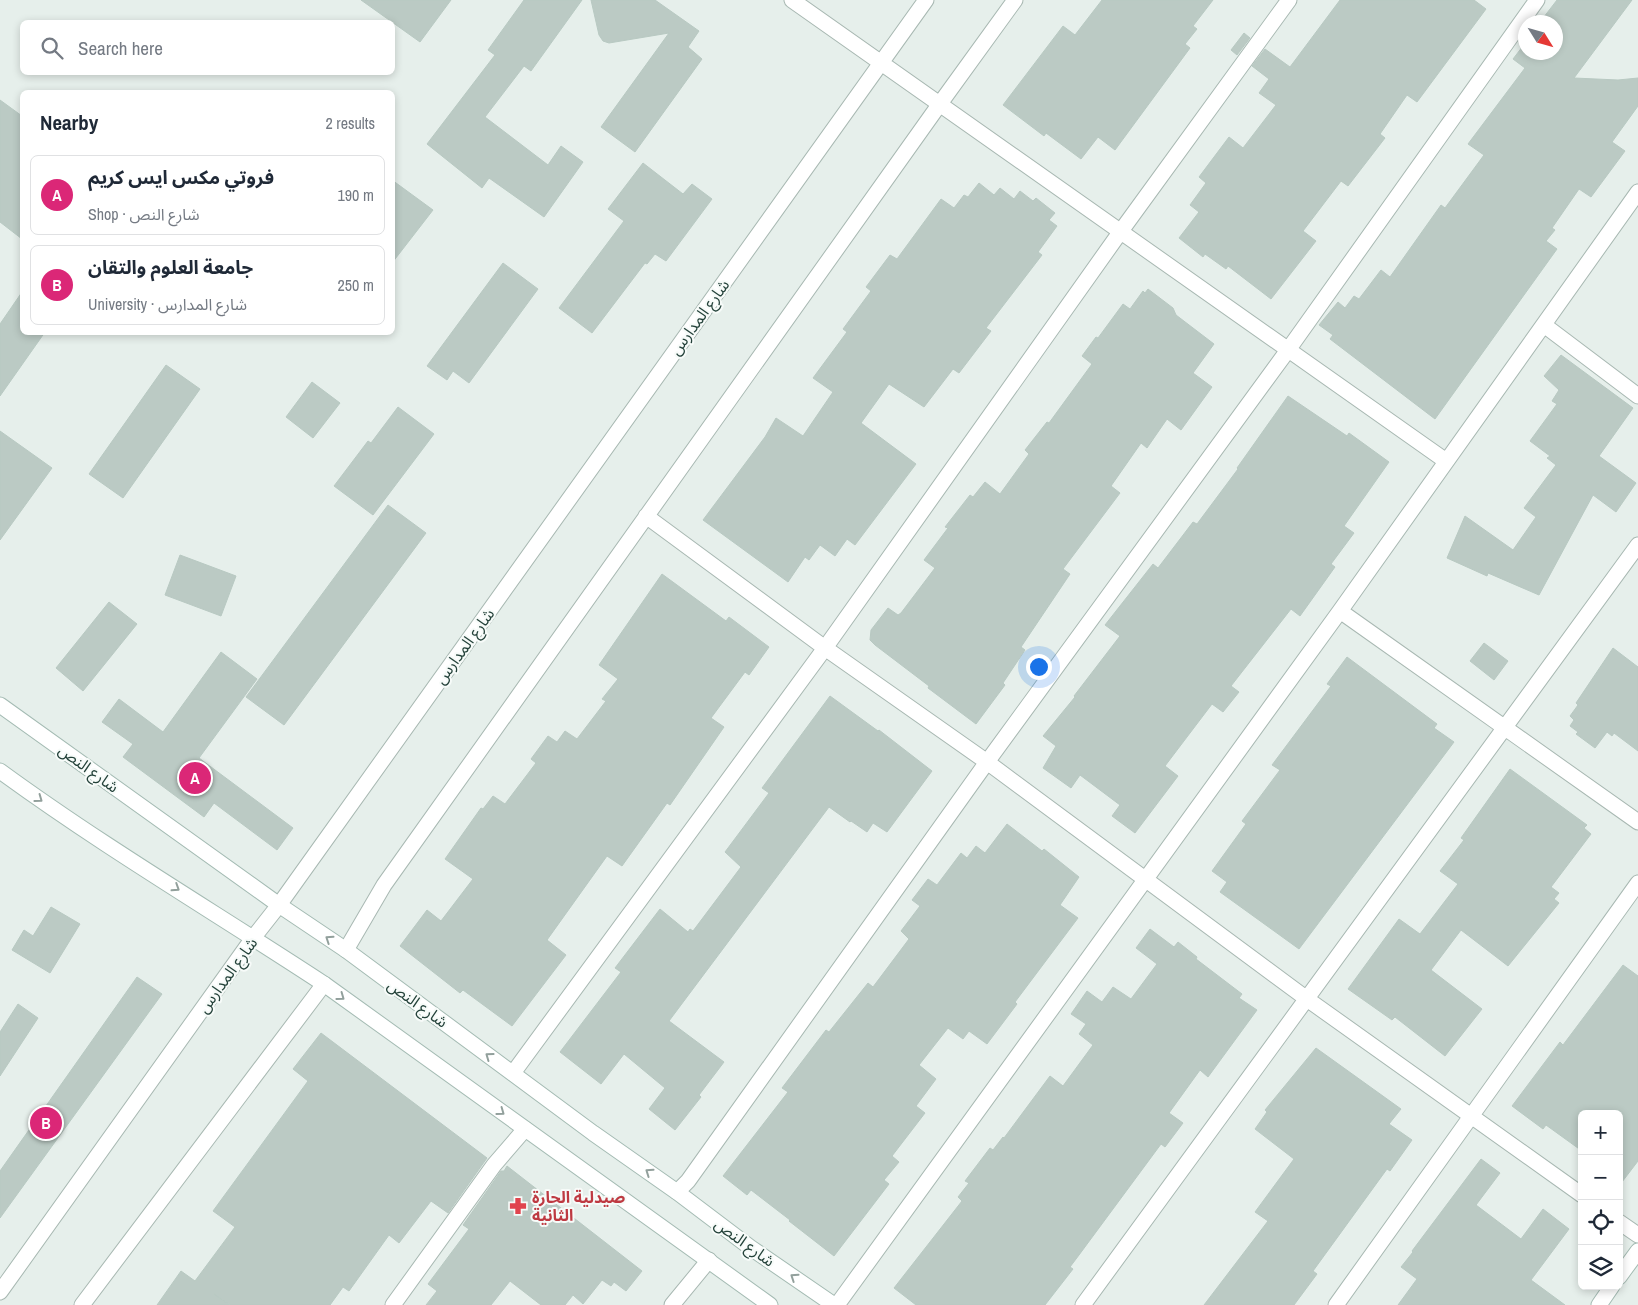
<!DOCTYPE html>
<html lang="en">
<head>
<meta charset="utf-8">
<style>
  :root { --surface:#fff; --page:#f6f6f7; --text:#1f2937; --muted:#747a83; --line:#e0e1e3; --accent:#db2777 }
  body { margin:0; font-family:"Archivo Narrow","Noto Sans Arabic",sans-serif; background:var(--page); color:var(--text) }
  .controls { position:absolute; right:15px; bottom:15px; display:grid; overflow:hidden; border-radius:8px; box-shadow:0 2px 8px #0003 }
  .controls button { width:45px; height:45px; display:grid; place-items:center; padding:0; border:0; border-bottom:1px solid var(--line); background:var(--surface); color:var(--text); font:25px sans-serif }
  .compass { position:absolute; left:1518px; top:15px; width:45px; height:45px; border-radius:50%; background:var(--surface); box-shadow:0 2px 8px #0003; rotate:127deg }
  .you { position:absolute; left:1038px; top:666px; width:18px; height:18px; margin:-12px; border:4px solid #fff; border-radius:50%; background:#1a73e8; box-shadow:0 0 0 8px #1a73e833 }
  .badge { display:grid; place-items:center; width:32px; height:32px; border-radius:50%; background:var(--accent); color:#fff; font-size:16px; font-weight:700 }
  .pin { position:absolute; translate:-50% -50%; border:2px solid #fff; box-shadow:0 1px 5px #0006 }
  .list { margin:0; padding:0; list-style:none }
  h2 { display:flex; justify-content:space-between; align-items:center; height:65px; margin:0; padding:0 20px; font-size:21px }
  h2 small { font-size:16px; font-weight:400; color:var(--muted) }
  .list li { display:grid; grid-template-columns:32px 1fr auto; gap:15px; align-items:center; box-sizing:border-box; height:80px; margin:0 10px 10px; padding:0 10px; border:1px solid var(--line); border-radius:8px }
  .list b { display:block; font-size:19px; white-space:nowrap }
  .list p { margin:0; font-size:16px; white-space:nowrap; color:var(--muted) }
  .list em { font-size:16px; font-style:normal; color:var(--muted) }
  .icon { flex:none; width:28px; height:28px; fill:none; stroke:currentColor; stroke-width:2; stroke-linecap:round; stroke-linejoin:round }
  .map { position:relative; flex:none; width:1638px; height:1305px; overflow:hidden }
  .search { position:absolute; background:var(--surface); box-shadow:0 2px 8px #0003; left:20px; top:20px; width:375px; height:55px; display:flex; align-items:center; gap:12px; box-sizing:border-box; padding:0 18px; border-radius:8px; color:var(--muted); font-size:19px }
  .panel { position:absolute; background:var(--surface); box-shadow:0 2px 8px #0003; left:20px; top:90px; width:375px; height:245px; border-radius:8px }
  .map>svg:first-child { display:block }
</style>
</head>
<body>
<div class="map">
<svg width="1638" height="1305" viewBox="0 0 1638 1305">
  <rect width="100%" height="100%" fill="#e6efeb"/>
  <path fill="#bbcac4" stroke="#b8c9c2" d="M361,0H451L420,42Z
    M524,0H582L531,71L524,66L485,117L548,165L561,146L583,162L544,217L489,178L482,188L427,144L495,55L488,50Z
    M591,0H655L699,31L688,47L702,59L635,152L601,127L669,33L609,43L603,41L599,35Z
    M1102,0H1213L1193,26L1197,29L1185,44L1190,48L1115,150L1098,137L1081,159L1046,133L1044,136L1003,105L1063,26L1075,35Z
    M1340,0H1474L1486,9L1417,102L1407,95L1380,134L1385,138L1348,186L1341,181L1303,231L1316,241L1271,299L1228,266L1226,269L1205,254L1203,257L1179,238L1199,212L1190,205L1206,183L1199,177L1229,137L1243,148L1276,105L1259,93L1269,79L1252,66L1265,49L1290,67Z
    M1557,0H1632L1574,78L1618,80L1638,78V106L1612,142L1625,151L1591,197L1579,189L1552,228L1555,230L1546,241L1557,249L1435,419L1330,339L1333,335L1319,325L1338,302L1345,308L1354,296L1359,299L1381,270L1390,277L1441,205L1445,208L1484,155L1468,144L1525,68L1513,59L1526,42V52H1556V22H1540Z
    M1244,33L1250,38L1237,55L1231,50Z
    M0,100L22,116V239L0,222Z
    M643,163L683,194L692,184L712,199L666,261L655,254L647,264L645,263L592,333L559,308L624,221L608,209Z
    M392,180L433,210L392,263Z
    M979,183L994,195L1000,188L1014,199L1020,191L1033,201L1036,198L1055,213L1049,220L1057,226L1038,252L1042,255L986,328L991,331L959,373L953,369L924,407L889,384L861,423L916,464L855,545L847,539L835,556L820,545L809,560L805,557L788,582L703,520L765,437L776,418L803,436L833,392L813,378L847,332L843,329L871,291L866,287L890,255L897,259L941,199L954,208L964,195L968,197Z
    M503,263L538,289L469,383L453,371L447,380L427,366Z
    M1148,289L1173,308L1176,315L1214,344L1193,373L1212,387L1181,430L1167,419L1147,448L1141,443L1111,486L1120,493L1063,569L1070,574L1021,647L1025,650L1003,683L1005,685L976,724L928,688L929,686L875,645L870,640L871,630L888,608L898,615L901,613L935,568L924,560L948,528L945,527L970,495L973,497L985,482L1000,494L1029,454L1025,450L1047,422L1049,423L1092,364L1082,356L1096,337L1098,338L1123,304L1130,309L1143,291L1145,293Z
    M22,292V332H45L0,396V324Z
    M1561,355L1633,408L1599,456L1636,483L1616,512L1593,495L1539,595L1488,573L1487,576L1447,558L1465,516L1513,550L1536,517L1524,508L1556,465L1547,458L1550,456L1530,441L1557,404L1552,401L1559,390L1544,376Z
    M166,365L200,389L123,498L89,474Z
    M312,382L340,403L313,438L286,417Z
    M1288,396L1347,436L1349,433L1389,462L1344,526L1354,533L1331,564L1335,567L1300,616L1291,609L1231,686L1239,692L1223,712L1212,704L1165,766L1178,776L1135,833L1112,816L1120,805L1080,775L1071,788L1043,768L1056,746L1043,736L1075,697L1074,696L1120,636L1105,625L1153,564L1158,568L1193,522L1197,524L1238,469L1237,468Z
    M398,407L434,434L373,515L334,486L368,441L371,443Z
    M0,431L52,468L0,540Z
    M388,505L426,533L284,725L246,697Z
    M180,555L236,576L221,616L165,595Z
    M662,574L726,621L729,617L769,647L749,675L745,672L711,718L724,727L670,805L667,803L622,866L607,856L547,940L566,955L512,1026L463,990L460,993L400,946L427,910L441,921L473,879L445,859L481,808L483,809L493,796L505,804L536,763L531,759L548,736L557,742L565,731L577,739L606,701L602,699L618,679L599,665Z
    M109,602L137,624L83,691L56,668Z
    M1484,643L1508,661L1494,680L1470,661Z
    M1613,648L1638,667V751L1614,733L1612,736L1607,732L1595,748L1576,734L1578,732L1570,726L1574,720L1570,716L1578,705L1576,703Z
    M221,652L257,679L199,758L293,828L277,850L214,803L204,817L123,757L133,744L102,722L119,699L163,732Z
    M1347,657L1437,724L1434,728L1454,742L1299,949L1220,892L1227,882L1212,871L1246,824L1242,821L1280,770L1272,765L1331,686L1327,684Z
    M830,696L878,731L879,730L932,771L887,832L873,823L867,832L851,821L850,822L829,807L669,1021L724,1062L699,1095L701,1097L675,1130L649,1109L665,1088L624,1054L601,1084L560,1052L621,972L615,968L660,909L688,932L690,929L693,931L741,867L725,852L769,793L762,788Z
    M1510,769L1587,825L1584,828L1591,834L1551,887L1559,893L1554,899L1559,903L1508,966L1461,930L1431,970L1482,1009L1445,1056L1395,1017L1392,1020L1348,989L1399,919L1420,934L1458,884L1440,871L1464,840L1461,838Z
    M1007,824L1042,851L1044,849L1079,877L1060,905L1078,918L1015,1002L1017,1004L987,1044L969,1031L963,1039L948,1028L919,1065L936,1079L916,1106L925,1113L892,1156L899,1162L884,1180L889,1184L834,1256L789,1221L790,1220L751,1190L747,1195L723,1176L788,1092L782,1088L826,1030L829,1032L868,983L873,987L909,939L901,931L920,906L912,900L928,879L937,885L961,853L967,858L976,846L985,853Z
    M51,907L80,924L50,973L12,950L24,930L33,936Z
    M1150,929L1174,947L1178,942L1197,957L1196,959L1242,994L1239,998L1257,1010L1208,1077L1200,1070L1169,1113L1183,1123L1165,1147L1161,1144L1079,1255L1070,1267L1073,1269L1045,1305H916L894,1288L962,1201L958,1197L969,1183L965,1181L990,1148L993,1150L1003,1137L1004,1138L1050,1076L1063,1086L1093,1045L1079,1034L1086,1024L1071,1014L1087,991L1102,1002L1113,987L1131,999L1157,964L1136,948Z
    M1623,965L1638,976V1161L1622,1182L1619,1180V1114H1582V1151L1546,1125L1543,1129L1512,1106L1560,1042L1563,1045Z
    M137,977L162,994L0,1218V1171Z
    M18,1004L38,1018L0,1076V1032Z
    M321,1033L487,1158L448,1213L431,1201L399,1243L389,1235L349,1291L343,1287L330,1305H230L214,1294L229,1305H157L181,1271L195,1281L235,1227L213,1211L308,1081L293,1069Z
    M1316,1048L1401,1109L1389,1124L1412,1140L1390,1171L1387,1169L1313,1271L1317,1274L1294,1305H1204L1268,1221L1255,1212L1294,1159L1255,1129L1267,1112L1265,1110Z
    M1481,1159L1500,1173L1476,1205L1521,1239L1543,1209L1569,1229L1531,1280L1565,1305H1398L1417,1279L1401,1267L1413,1252L1412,1251Z
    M507,1166L642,1271L626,1291L614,1282L611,1286L602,1280L583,1304L573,1295L565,1305H541L510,1281L491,1305H426L437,1291L428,1284L469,1229L463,1225L501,1171H504Z"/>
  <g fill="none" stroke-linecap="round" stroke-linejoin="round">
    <g stroke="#a8b8b2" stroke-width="17">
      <path id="street" d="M792,0L1446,461
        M1544,325L1638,396
        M646,516L825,648L987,762L1307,999L1582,1195
        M1340,611L1638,822
        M346,950L384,885L939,105L1015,0
        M513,1073L825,648L1121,231L1289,0
        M677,1192L688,1181L987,762L1288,350L1537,0
        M1619,1222L1638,1235
        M0,1292L253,938L279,905L926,0
        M82,1305L324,984
        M393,1305L494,1165L525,1129
        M672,1305L709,1260
        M837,1305L1340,611L1638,192
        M1083,1305L1638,545
        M1336,1305L1638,883"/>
    </g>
    <g stroke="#a4bbb3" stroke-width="17">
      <path id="secondary" d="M0,705L279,905L346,950L593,1133L677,1192L751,1248L834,1305
        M0,771C104,847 216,913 324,984L770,1305
        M1619,1277L1638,1251
        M1599,1305L1612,1286"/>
    </g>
    <use href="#street" stroke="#fff" stroke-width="15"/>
    <use href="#secondary" stroke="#fff" stroke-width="15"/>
  </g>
  <defs><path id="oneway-chevron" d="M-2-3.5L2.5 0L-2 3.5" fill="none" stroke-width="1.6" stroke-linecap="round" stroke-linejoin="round" transform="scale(1.25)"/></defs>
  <g stroke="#92a09c">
    <use href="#oneway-chevron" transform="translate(39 799) rotate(36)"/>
    <use href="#oneway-chevron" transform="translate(176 888) rotate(33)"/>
    <use href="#oneway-chevron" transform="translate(329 939) rotate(-146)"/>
    <use href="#oneway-chevron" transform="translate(341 997) rotate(36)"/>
    <use href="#oneway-chevron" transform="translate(489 1056) rotate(-144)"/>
    <use href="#oneway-chevron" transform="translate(501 1112) rotate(36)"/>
    <use href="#oneway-chevron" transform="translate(649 1172) rotate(-145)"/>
    <use href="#oneway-chevron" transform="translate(794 1277) rotate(-146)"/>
  </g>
  <defs>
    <g id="pharmacy-bare" transform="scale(1.35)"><path d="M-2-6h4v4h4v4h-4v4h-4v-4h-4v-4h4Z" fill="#e0444e" stroke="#f7fbf9" stroke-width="2.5" paint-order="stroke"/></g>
  </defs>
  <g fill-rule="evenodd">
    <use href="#pharmacy-bare" x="518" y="1206"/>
  </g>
  <g text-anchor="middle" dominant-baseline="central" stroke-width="4" stroke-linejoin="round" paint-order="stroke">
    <g font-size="16" fill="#24423a" stroke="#f7fbf9">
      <text transform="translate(699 317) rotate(-54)">شارع المدارس</text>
      <text transform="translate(464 646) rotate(-54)">شارع المدارس</text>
      <text transform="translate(89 768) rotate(36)">شارع النص</text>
      <text transform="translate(227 975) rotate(-54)">شارع المدارس</text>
      <text transform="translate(418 1003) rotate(36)">شارع النص</text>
      <text transform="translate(745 1242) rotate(36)">شارع النص</text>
    </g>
    <g font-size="16" font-weight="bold" fill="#be3a42" stroke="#f7fbf9" text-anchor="start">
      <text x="532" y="1197">صيدلية الحارة<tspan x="532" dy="18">الثانية</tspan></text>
    </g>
  </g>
</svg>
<div class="controls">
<button>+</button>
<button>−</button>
<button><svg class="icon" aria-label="locate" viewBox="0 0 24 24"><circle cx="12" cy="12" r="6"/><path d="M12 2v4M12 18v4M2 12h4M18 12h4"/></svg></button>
<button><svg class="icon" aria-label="layers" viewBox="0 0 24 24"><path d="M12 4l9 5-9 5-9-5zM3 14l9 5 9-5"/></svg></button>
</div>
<svg class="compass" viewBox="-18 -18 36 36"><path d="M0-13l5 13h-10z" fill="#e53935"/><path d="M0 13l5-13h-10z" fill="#747a83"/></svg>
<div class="you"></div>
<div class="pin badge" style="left:195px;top:778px">A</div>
<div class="pin badge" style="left:46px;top:1123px">B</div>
<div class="search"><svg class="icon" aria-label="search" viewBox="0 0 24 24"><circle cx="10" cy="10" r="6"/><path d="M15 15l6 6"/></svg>Search here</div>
<section class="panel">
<h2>Nearby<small>2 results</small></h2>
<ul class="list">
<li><span class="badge">A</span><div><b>فروتي مكس ايس كريم</b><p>Shop · شارع النص</p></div><em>190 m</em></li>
<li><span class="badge">B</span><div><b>جامعة العلوم والتقان</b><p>University · شارع المدارس</p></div><em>250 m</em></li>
</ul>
</section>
</div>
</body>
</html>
